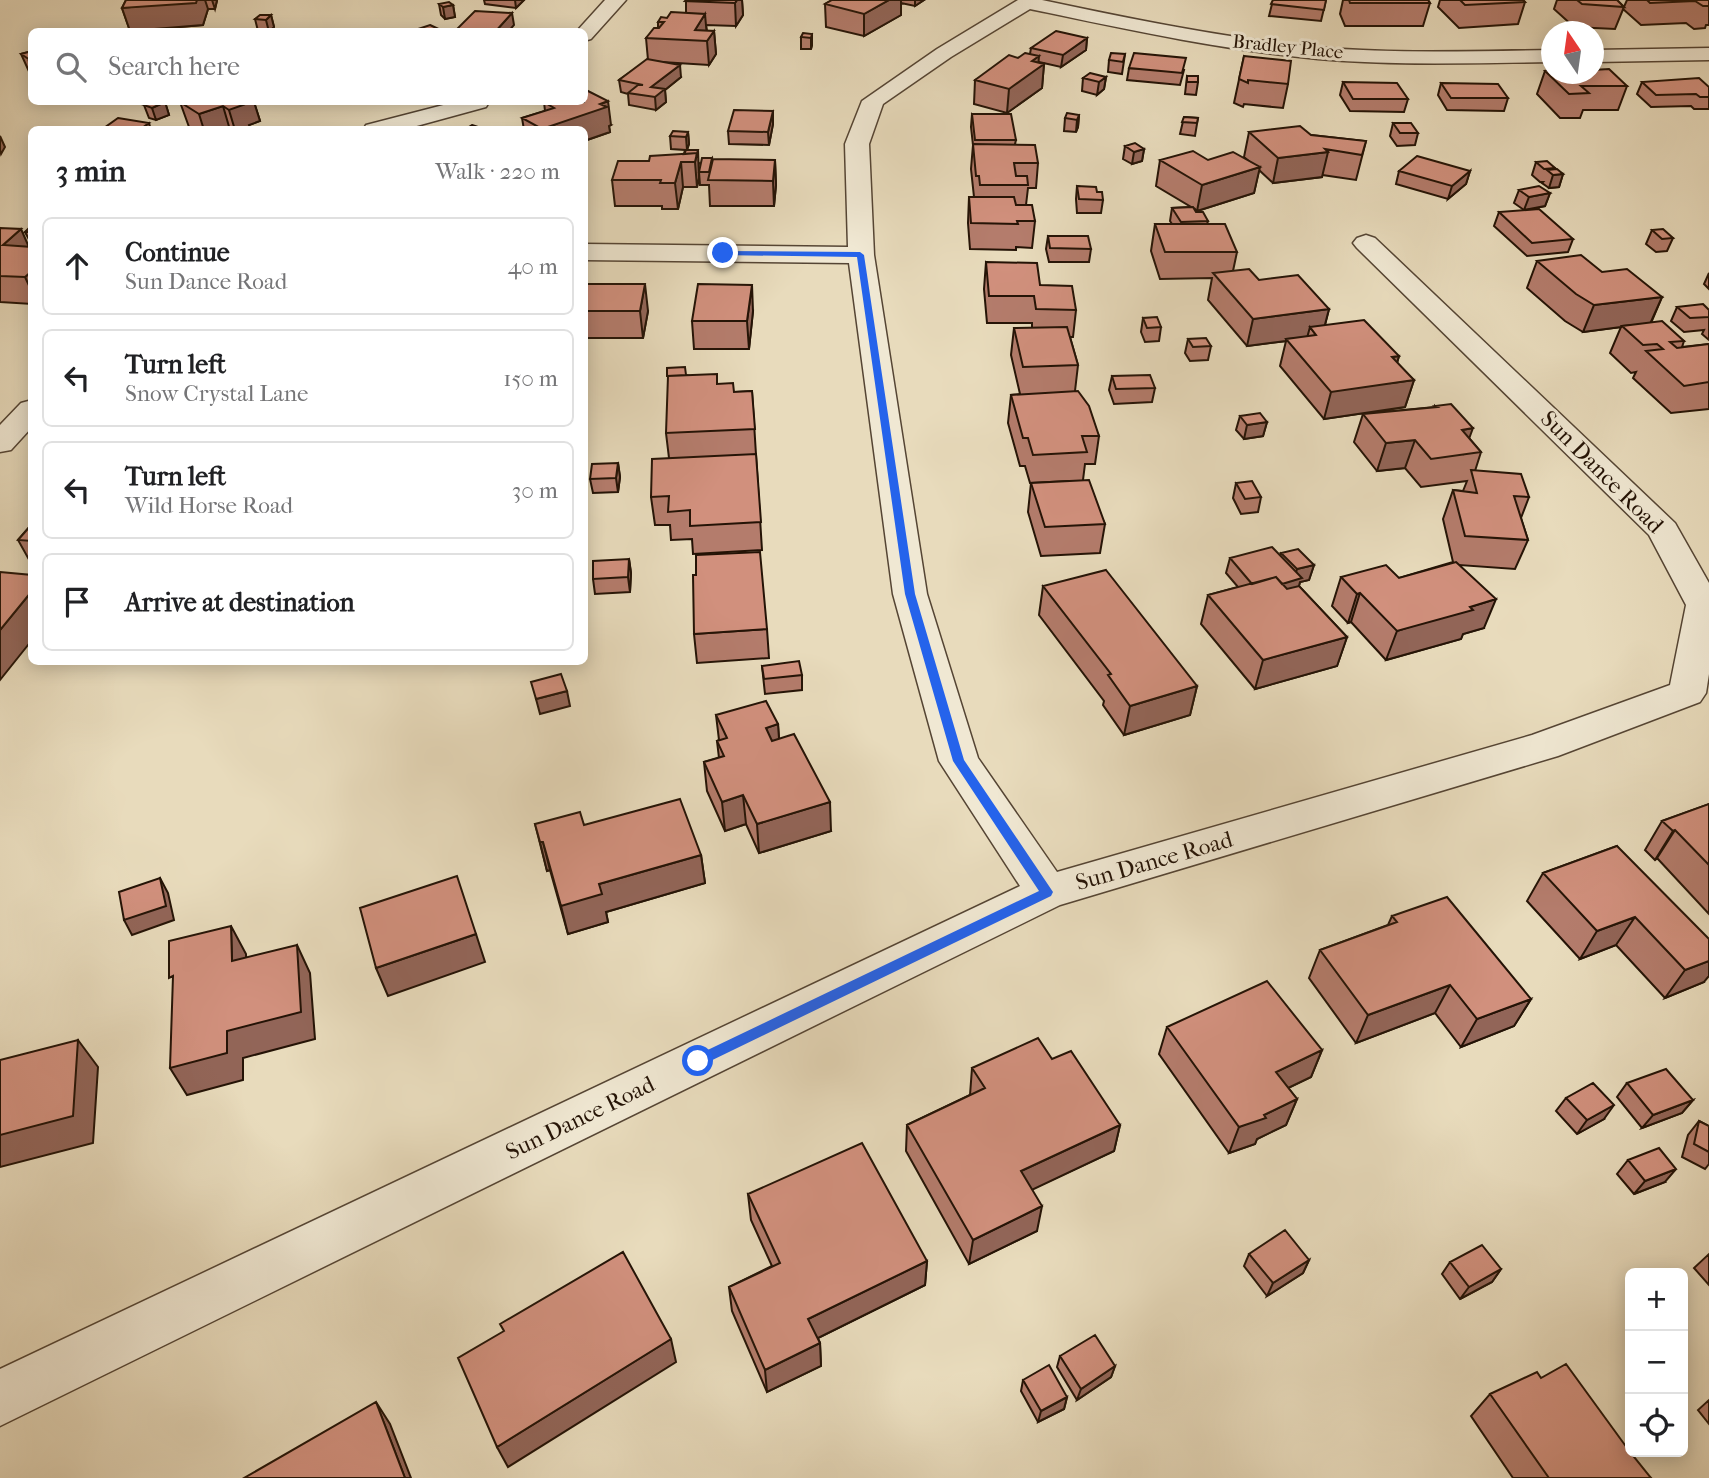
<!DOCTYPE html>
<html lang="en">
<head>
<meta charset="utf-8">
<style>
  :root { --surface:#fff; --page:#f2f2f2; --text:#202124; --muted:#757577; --line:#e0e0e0 }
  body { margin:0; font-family:"IM FELL French Canon",serif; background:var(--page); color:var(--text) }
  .controls { position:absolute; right:21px; bottom:21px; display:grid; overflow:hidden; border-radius:10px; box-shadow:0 4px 18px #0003 }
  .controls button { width:63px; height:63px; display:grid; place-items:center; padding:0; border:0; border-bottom:2px solid var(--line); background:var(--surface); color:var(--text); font:35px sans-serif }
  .compass { position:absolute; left:1541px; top:21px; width:63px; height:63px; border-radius:50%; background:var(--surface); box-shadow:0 4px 18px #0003; rotate:347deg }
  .stop { position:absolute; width:21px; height:21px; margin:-16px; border:5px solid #2563eb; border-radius:50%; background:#fff }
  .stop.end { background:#2563eb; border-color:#fff; box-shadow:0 2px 7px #0008 }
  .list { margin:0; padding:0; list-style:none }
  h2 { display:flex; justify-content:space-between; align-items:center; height:91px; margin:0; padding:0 28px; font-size:30px }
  h2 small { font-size:23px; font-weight:400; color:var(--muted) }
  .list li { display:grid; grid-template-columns:46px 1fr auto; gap:21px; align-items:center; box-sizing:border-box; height:98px; margin:0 14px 14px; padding:0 14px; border:2px solid var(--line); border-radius:10px }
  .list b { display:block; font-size:26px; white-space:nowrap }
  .list p { margin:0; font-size:23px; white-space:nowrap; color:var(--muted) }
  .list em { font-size:23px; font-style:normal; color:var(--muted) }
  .icon { flex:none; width:38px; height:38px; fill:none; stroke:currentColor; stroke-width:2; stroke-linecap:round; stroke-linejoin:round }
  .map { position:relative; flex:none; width:1709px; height:1478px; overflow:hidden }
  .search { position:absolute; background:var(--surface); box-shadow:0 4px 18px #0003; left:28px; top:28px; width:560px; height:77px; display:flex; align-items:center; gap:18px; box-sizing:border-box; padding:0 24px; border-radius:10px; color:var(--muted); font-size:26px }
  .panel { position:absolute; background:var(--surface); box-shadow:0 4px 18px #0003; left:28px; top:126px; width:560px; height:539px; border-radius:10px }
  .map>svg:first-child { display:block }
</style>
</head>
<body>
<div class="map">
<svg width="1709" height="1478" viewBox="0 0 1709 1478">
  <rect width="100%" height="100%" fill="#e8dbbc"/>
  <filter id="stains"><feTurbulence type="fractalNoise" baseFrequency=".00286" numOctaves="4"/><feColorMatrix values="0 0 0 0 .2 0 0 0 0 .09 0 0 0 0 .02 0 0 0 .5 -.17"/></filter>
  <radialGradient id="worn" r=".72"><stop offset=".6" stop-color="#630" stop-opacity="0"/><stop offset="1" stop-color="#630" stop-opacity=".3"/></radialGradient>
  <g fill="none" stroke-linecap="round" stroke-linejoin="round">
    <g stroke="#554534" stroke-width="3">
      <path id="minor" d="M605,0H626L591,39L584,41V32H576Z
        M1018,0H1042C1132,19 1224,38 1316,47C1394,54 1473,51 1552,50V62C1474,63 1396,66 1318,59C1221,50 1125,29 1030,9L951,57L883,104L869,144L874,255L927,594L978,758L1057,872L1532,735L1670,685L1686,605L1649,535L1357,248L1353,243L1357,238L1366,235L1375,238L1675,523L1709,583V674L1706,693L1700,702L1558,756L1060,905L0,1426V1369L1020,886L939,761L893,594L849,263L584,260V244L848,247L845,144L862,101L937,49Z
        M1709,48V60L1594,62V50Z
        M455,102H489L486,107L402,130H363L366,125Z
        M32,400V427L11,450L0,452V425L21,403Z"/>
    </g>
    <use href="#minor" fill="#f0e8d3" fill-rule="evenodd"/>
  </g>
  <path fill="#b47c6c" stroke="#241306" stroke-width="2" d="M126,0H217V1L215,9H208L203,25L130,31L122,8Z
    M484,0H524L516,8L485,4Z
    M686,0H742L743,15L736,26L706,25L707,31H714L716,54L709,65L661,62L681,77L665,90L666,102L656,110L629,105L628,94L621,92L619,80L648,60L646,38L658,28V22L667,18L686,13Z
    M832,0H924L915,6L901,3V15L864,36L826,27L825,4Z
    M1273,0H1326L1321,21L1269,16Z
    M1343,0H1428L1430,3L1423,26H1345L1340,14Z
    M1440,0H1523L1525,2L1518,24L1459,28L1438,7Z
    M1557,0H1617L1624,7L1615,29L1574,27L1554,9Z
    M1627,0H1709V25H1706L1705,28L1694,29L1686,23L1641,25L1623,9Z
    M439,4L453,5L455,17L445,19L441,15Z
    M271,15L274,27L269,32L258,31L255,19Z
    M812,34V45L811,49H801V37Z
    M1087,38L1086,50L1061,67L1039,62L1044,64L1042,88L1007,113L974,104L975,80L1018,58L1030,54L1031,48Z
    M32,51V78L21,54Z
    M1125,54L1122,74L1108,72L1109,60Z
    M1244,56L1288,84L1283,108L1244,104L1243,107L1234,103Z
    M1129,68L1184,70L1180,85L1127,80Z
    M1545,71L1627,86L1618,110H1583L1580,118H1560L1537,94Z
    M1187,76L1198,82L1196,95L1185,94Z
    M1106,77L1104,89L1097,95L1082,91L1083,78Z
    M1343,82L1408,99L1404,112L1350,111L1340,95Z
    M1642,82L1709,87V109H1694L1691,106L1651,107L1637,94Z
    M1441,83L1508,98L1504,111L1447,110L1438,95Z
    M165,102L169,115L156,120L149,118L144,105Z
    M180,102H254L260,121L249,125L251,129L193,130L189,127Z
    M544,102L611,125L609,126L610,132L584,141V130H524L522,118L545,111Z
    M773,111V124L769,145L729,144L728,131Z
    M972,114L1016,140L1015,144L1038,163L1036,188H1028L1026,205L1035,221L1032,248L1016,247V250L970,249L968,223L969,197H974L971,169L973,145L971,127Z
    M1079,115L1078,127L1076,132L1064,131L1065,118Z
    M1184,117L1198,118L1195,136L1180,134Z
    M1393,123L1418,133L1415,145L1397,146L1390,136Z
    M688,132L689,144L687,150L699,163L698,167L699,178L697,187H683L678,209H662V206H615L612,180L684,154L685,150L671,149L670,136Z
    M1249,132L1311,135L1366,141L1356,180L1322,175V177L1273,183L1259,170L1254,193L1197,211L1194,208L1196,212L1208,221L1207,224L1237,252L1233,271L1329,309L1325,325L1399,356L1397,363L1414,380L1405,407L1324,419L1280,366L1286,341L1247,346L1208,300L1212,278L1160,279L1151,251L1155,224H1172L1170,221L1172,208L1191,207L1156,186L1160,160H1208L1250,162L1244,157Z
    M1125,146L1144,149L1142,161L1132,164L1123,159Z
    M712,158V163L775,160L776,185L774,206H710L709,185H700L699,172Z
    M1536,162L1555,168V169L1563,174L1559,187L1549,188L1542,183L1543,182H1540L1532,175Z
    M1399,171H1470L1466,184L1448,199L1396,184Z
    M1077,186L1097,192L1103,200L1101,213H1077L1076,199Z
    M1519,190L1550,193L1545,206L1524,210L1514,203Z
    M1499,212L1573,239L1568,252L1527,256L1494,226Z
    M32,227V245L25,232Z
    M0,228L28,247H32V304L0,302Z
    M1652,230L1673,238L1667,251L1656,252L1646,244Z
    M1048,236L1091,249L1089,262H1049L1046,249Z
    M1537,261L1602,272L1662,297L1651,323L1684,341L1682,347L1709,344V409L1671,413L1633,378L1636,372L1631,373L1610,353L1621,327L1583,332L1565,321L1527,288Z
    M986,262L1040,285L1076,310L1073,337H1070L1078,365L1075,391L1099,436L1095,464H1085L1083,480L1105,524L1100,553L1041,556L1028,512L1031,483L1069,481L1030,483L1025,466H1020L1008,423L1011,395L1020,394L1011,355L1014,328H1032V323H987L984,289Z
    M1709,273V289L1704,284Z
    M584,284L648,311L643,338H584Z
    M1677,307L1709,310V340L1702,334L1704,330L1684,332L1671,321Z
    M753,311L749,349H694L692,321Z
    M1143,318L1161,327L1159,341L1145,342L1141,332Z
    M1188,339L1211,346L1208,360L1190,361L1185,353Z
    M686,375L717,384L734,392L752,391L762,550L693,554L692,539L671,540L670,525H655L651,497L669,458L666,433Z
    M1112,376L1155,388L1152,402L1114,404L1109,390Z
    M1435,406L1469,438L1481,452L1475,471L1529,497L1521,518L1528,540L1515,569L1460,565L1484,628L1463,634L1461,639L1386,660L1351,622L1348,623L1332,606L1341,577L1399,578L1453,562L1443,519L1453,490L1463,491L1467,481L1421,487L1405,468L1377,471L1354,442L1363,414L1435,407Z
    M1240,416L1267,422L1263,436L1244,439L1236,430Z
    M618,463L620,477L618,492L593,493L590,479Z
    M1236,483L1261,497L1258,512L1241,514L1233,498Z
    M32,524V565L18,540Z
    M1281,553L1314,565L1309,580L1300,582L1299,586L1347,637L1337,666L1255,689L1201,624L1208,595L1238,587L1226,573L1230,558L1280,556Z
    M629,559L631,573L630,592L595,594L593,579Z
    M1043,586L1197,686L1190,715L1124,735L1103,705L1104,701L1039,615Z
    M767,629L769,658L697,663L694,634Z
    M762,666L802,675V690L765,694Z
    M716,715L778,724L779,739L831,831L759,853L746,824L725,831L707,791L704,762L719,758L717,741L719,740Z
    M1709,804V914L1657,858L1655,860L1645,850L1662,821Z
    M535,824L584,825L701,855L705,883L606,912L608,922L568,934L550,870L547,871Z
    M1617,846L1704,982L1665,998L1616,945L1580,959L1527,901L1543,873Z
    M1392,916L1531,999L1514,1026L1461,1047L1435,1013L1356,1043L1309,978L1320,950L1388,925Z
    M1167,1027L1322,1050L1311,1077L1288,1088L1297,1099L1286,1125L1257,1139L1255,1144L1229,1153L1159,1054Z
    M1052,1059L1120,1125L1114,1151L1032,1189L1037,1231L969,1264L906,1151L907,1125L970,1095L972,1068Z
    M1627,1083L1693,1100L1682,1113L1642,1128L1617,1097Z
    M1566,1098L1604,1119L1577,1134L1556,1111Z
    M1699,1121L1709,1126V1164L1705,1169L1682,1157L1688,1135Z
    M1628,1160L1665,1182L1634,1194L1617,1174Z
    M748,1194L927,1261L925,1285L818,1338L820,1343L821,1366L767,1392L732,1311L729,1287L772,1266L751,1220Z
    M1249,1254L1309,1260L1303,1273L1267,1296L1244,1266Z
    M1709,1254V1285L1694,1268Z
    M1450,1262L1501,1269L1492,1282L1460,1299L1442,1274Z
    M1060,1356L1115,1366L1111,1377L1077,1400L1057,1367Z
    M1541,1378L1651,1478H1513L1471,1416L1490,1394Z
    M1023,1380L1067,1397L1064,1409L1038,1422L1021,1391Z
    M1709,1400V1424L1698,1410Z"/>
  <path fill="#926558" stroke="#241306" stroke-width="2" d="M197,0H205L208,9L203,25L130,31L122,8Z
    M212,0H217L215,9Z
    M515,0H524L516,8Z
    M737,0H742L743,15L736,26L735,3Z
    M889,0H901V15L864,36V14Z
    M915,0H924L915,6Z
    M453,5L455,17L445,19L443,7Z
    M512,13L514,25L508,32H495Z
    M705,14L707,37L695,30Z
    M271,15L274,27L269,32L266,20Z
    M714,31L716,54L709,65L707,41Z
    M812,34V45L811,49V38Z
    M1087,38L1086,50L1061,67L1063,55Z
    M1039,56L1038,68L1044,64L1042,88L1007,113L1009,89L1032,61Z
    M680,65L681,77L665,90L666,102L656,110L655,97L651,87Z
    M1106,77L1104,89L1097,95L1099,82Z
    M608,101L611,125L609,126L610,132L584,141V130H542Z
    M165,102L169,115L156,120L152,108Z
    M238,102H254L260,121L249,125L251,130H235L229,110Z
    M223,106L230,130H204L199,114Z
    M773,111V124L769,145L768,132Z
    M1079,115L1078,127L1076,132L1077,120Z
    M149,123L151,130H139Z
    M688,132L689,144L687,150L686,137Z
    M0,136L5,147L1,154L0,150Z
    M1144,149L1142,161L1132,164L1134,152Z
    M698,150L699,178L697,187L695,162Z
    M1328,152L1322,177L1273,183L1278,158Z
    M775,160L776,185L774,206L773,181Z
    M681,162L683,187L678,209L675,183Z
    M1260,167L1254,193L1197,211L1202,185Z
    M1470,171L1466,184L1448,199L1452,186Z
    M1563,174L1559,187L1549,188L1553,175Z
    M1550,193L1545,206L1524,210L1529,197Z
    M21,229L32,254L3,245Z
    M32,271V292L25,277Z
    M645,284L648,311L643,338L640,311Z
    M752,285L753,311L749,349L747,321Z
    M1662,297L1650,324L1622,326L1621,327L1583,332L1594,305Z
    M1329,309L1322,336L1316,335L1310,327L1307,338L1286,339V341L1247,346L1253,319Z
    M1399,356L1391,383L1414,380L1405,407L1324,419L1331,392L1392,357Z
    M1267,422L1263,436L1244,439L1247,425Z
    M1473,428L1463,455L1462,430Z
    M1415,440L1405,468L1377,471L1386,443Z
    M618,463L620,477L618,492L616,478Z
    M629,559L631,573L630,592L628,577Z
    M1314,565L1309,580L1300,582L1297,593L1258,590L1294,580L1297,569Z
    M32,591V640L0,680V630Z
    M1360,593L1351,622L1348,623L1357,594Z
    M1496,599L1484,628L1463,634L1461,639L1386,660L1397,631L1470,607Z
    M1347,637L1337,666L1255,689L1263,660Z
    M1197,686L1190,715L1124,735L1130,706Z
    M567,691L570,706L540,714L536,699Z
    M778,724L780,753L768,757L766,728Z
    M743,795L746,824L725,831L722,802Z
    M830,802L831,831L759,853L757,824Z
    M1675,830L1657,858L1655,860L1673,831Z
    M540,842H543L550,870L547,871Z
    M701,855L705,883L606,912L608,922L568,934L561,906L599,884Z
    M160,878L168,893L174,920L132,935L124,920Z
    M1635,917L1616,945L1580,959L1597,931Z
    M231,926L246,954L247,989L232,961Z
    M476,934L485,962L388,996L376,968Z
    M297,945L310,973L315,1039L243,1058V1080L187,1095L170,1068L227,1031Z
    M1709,961V976L1704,982L1665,998L1685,970Z
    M1450,985L1435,1013L1356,1043L1368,1015Z
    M1531,999L1514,1026L1461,1047L1477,1019Z
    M78,1040L98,1067L93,1143L0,1167V1135Z
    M1322,1050L1311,1077L1265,1099L1276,1072Z
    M1297,1099L1286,1125L1257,1139L1255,1144L1229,1153L1239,1127Z
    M1693,1100L1682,1113L1642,1128L1653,1115Z
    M1614,1105L1604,1119L1577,1134L1587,1120Z
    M1120,1125L1114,1151L1017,1197L1021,1171Z
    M1676,1169L1665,1182L1634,1194L1645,1181Z
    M1042,1206L1037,1231L969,1264L973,1240Z
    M1309,1260L1303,1273L1267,1296L1273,1283Z
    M927,1261L925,1285L810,1342L808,1319Z
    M1501,1269L1492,1282L1460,1299L1469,1287Z
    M671,1339L676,1362L508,1467L497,1447Z
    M820,1343L821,1366L767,1392L765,1370Z
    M1115,1366L1111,1377L1077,1400L1081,1389Z
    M1067,1397L1064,1409L1038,1422L1041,1411Z
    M376,1402L390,1424L411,1478H405Z"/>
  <path fill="#d1907d" stroke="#241306" stroke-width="2" d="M126,0H197L196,3L122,8Z
    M686,0H737L735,3L685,1Z
    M832,0H889L864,14L825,4Z
    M1273,0H1326L1324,10L1271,4Z
    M1349,0H1428L1430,3H1350Z
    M1460,0H1523L1525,2L1465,5Z
    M1577,0H1617L1624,7L1582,4Z
    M1647,0H1709V6H1703L1695,1L1650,3Z
    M449,2L453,5L443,7L439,4Z
    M475,11L512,13L495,32L456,30Z
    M671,12L705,14L695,30L714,31L707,41L646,38L654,28H659L664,22H658L661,17L667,18Z
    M260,15H271L266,20L255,19Z
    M430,25L445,32H409Z
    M1056,31L1087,38L1063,55L1031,48Z
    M803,33L812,34L811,38L801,37Z
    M32,51V62L28,60H30L21,54Z
    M1025,53L1039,56L1032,61L1044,64L1009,89L975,80L1009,55L1018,58Z
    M1111,53L1125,54L1123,62L1109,60Z
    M1134,53L1186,58L1182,73L1129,68Z
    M1244,56L1291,61L1288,84L1248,80V83L1239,79Z
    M647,59L680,65L651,87L665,89L655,97L628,93L638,85H643L619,80Z
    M1609,69L1627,86H1581L1589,93L1569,94L1545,71L1551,70V74H1593V70Z
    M1090,73L1106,77L1099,82L1083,78Z
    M1187,76H1198V82H1187Z
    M1699,78L1709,87V97H1700L1696,94L1656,95L1642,82Z
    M1343,82L1397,83L1408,99H1353Z
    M1441,83L1498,84L1508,98H1451Z
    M584,89L608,101L600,104L607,107L542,129L522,118L554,108L544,102H584Z
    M153,102H165L152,108L144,105Z
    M180,102H238L243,105L229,110L223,106L199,114Z
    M734,110L773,111L768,132L728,131Z
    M1067,113L1079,115L1077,120L1065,118Z
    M972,114H1011L1016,140H975Z
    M1184,117L1198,118L1197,123L1182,122Z
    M118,118L149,123L139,130H115L104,128Z
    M1393,123H1411L1418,133H1400Z
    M472,125L487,130H464Z
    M1300,126L1311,135L1366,141L1362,155L1325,149L1328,152L1278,158L1249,132Z
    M673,131L688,132L686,137L670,136Z
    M1135,143L1144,149L1134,152L1125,146Z
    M973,144L1035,145L1038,163H1014L1016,176H1027L1028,185H980L979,176H976Z
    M686,150H698L696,157L697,153L684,154Z
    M1193,151L1208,160L1233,152L1260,167L1202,185L1160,160Z
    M697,153L695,162H681L675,183H660L661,180H612L618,161H649L650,156Z
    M1417,156L1470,171L1452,186L1399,171Z
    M702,158H712L709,172H699Z
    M713,159L775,160L773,181L708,180Z
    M1547,161L1555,168L1544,169L1536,162Z
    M1557,169L1563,174L1553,175L1547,170Z
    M1077,186L1096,187L1097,192H1102L1103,200L1079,199Z
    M1539,186L1550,193L1529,197L1519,190Z
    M969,197H1014L1016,205H1032L1035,221H1017L1018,224L971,223Z
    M1193,207L1196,212H1203L1208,221L1181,222L1172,208Z
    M1539,209L1573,239L1532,243L1499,212Z
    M1155,224H1225L1237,252H1165Z
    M30,227H32V232H25Z
    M0,228L21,229L3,245L32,247V271L25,277L0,276Z
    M1663,229L1673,238L1662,239L1652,230Z
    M1048,236H1088L1091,249L1050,248Z
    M1581,255L1602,272L1627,269L1662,297L1594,305L1576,294L1537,261Z
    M986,262L1037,263L1040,285L1072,286L1076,310L1036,309L1034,296H989Z
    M1249,269L1259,280L1298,275L1329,309L1253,319L1213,273Z
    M584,284H645L640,311H584Z
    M698,284L752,285L747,321H692Z
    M1703,304L1709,310V317L1690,318L1677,307Z
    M1157,317L1161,327L1147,328L1143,318Z
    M1364,320L1399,356L1392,357L1414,380L1331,392L1286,339L1316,335L1310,327Z
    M1662,321L1684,341L1670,342L1677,348L1709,344V382L1684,386L1646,351L1663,349L1657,344L1643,345L1622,326Z
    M1067,327L1078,365L1023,367L1014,328Z
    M1206,338L1211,346L1193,347L1188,339Z
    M685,367L686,375L667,376V368Z
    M717,374V384L733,383L734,392L752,391L755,429L666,433L668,376Z
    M1150,375L1155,388L1116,389L1112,376Z
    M1078,391L1089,406L1099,436H1082L1087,452L1033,455L1028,438H1023L1011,395Z
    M1451,404L1473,428L1462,430L1481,452L1431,459L1415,440L1386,443L1363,414L1437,407L1435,406Z
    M1260,413L1267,422L1247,425L1240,416Z
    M756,454L761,522L690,526V510L668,512L669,496L651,497L652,459Z
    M618,463L616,478L590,479L592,464Z
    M1471,470L1521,474L1529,497L1514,496L1528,540L1465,536L1453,490L1477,493Z
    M1089,480L1105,524L1045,527L1031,483Z
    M1252,481L1261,497L1245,499L1236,483Z
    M32,524V541L18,540Z
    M1272,547L1302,578L1282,584L1276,577L1252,584L1230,558Z
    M1298,549L1314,565L1297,569L1281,553Z
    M760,552L767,629L694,634L693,575H696V555Z
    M629,559L628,577L593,579V561Z
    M1456,562L1496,599L1470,607L1473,610L1397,631L1360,593L1357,594L1341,577L1386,565L1399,578Z
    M1106,570L1197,686L1130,706L1108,675L1111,674L1043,586Z
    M0,572L32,575V591L0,630Z
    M1276,577L1287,589L1299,586L1347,637L1263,660L1208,595Z
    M799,661L802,675L764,679L762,666Z
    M561,674L567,691L536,699L531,682Z
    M766,701L778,724L766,728L772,741L794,734L830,802L757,824L743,795L722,802L704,762L724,756L717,741L727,738L716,715Z
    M680,799L701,855L599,884L602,894L561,906L543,842H540L535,824L580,812L584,825Z
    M1709,804V865L1675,830L1673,831L1662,821Z
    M1617,846L1709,939V961L1685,970L1635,917L1597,931L1543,873Z
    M457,876L476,934L376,968L360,908Z
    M160,878L166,906L124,920L119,892Z
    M1447,897L1531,999L1477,1019L1450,985L1368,1015L1320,950L1397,922L1392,916Z
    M231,926L232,961L297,945L301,1012L227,1031V1053L170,1068L173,976L169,978V941Z
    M1267,981L1322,1050L1276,1072L1297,1099L1264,1115L1266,1118L1239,1127L1167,1027Z
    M1038,1038L1052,1059L1071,1051L1120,1125L1021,1171L1042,1206L973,1240L907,1125L985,1088L972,1068Z
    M78,1040L73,1116L0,1135V1060Z
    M1666,1069L1693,1100L1653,1115L1627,1083Z
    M1593,1083L1614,1105L1587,1120L1566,1098Z
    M1699,1121L1709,1126V1152L1694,1144Z
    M862,1143L927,1261L808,1319L820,1343L765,1370L729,1287L780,1263L748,1194Z
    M1659,1148L1676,1169L1645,1181L1628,1160Z
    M1285,1230L1309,1260L1273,1283L1249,1254Z
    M1482,1245L1501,1269L1469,1287L1450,1262Z
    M623,1252L671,1339L497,1447L458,1358L504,1331L500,1324Z
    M1095,1335L1115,1366L1081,1389L1060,1356Z
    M1566,1364L1630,1452L1651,1478H1549L1490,1394L1537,1372L1541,1378Z
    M1049,1365L1067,1397L1041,1411L1023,1380Z
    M376,1402L405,1478H244Z"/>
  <path fill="#2563eb" d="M723,251L860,252L864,255L915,594L936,665L964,760L1053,892L1051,896L698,1067L693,1065V1057L1039,891L953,761L905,594L857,257L720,255Z"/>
  <g text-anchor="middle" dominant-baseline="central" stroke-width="6" stroke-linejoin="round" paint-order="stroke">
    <g font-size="19" fill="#241306" stroke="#f0e8d3">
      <text transform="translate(1288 47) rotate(6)">Bradley Place</text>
    </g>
    <g font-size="23" fill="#241306" stroke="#f0e8d3">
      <text transform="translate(1602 472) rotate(45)">Sun Dance Road</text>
      <text transform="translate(1154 861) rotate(-16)">Sun Dance Road</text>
      <text transform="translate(580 1118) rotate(-26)">Sun Dance Road</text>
    </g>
  </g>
  <rect width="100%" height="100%" filter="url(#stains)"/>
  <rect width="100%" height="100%" fill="url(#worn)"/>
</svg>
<div class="controls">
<button>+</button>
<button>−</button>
<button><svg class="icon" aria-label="locate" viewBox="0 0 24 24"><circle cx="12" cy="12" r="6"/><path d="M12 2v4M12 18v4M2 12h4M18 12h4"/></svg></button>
</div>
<svg class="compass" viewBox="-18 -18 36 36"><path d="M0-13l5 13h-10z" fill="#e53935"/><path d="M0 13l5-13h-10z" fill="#757577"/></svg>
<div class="stop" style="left:698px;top:1061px"></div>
<div class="stop end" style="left:723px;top:253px"></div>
<div class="search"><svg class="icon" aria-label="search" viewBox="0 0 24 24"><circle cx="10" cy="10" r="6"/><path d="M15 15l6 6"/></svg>Search here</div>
<section class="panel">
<h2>3 min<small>Walk · 220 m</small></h2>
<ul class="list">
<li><svg class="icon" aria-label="ahead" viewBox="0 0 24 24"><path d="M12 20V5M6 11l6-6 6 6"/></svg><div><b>Continue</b><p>Sun Dance Road</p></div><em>40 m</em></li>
<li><svg class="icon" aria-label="left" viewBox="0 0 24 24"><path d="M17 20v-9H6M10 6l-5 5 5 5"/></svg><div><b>Turn left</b><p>Snow Crystal Lane</p></div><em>150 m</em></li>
<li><svg class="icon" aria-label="left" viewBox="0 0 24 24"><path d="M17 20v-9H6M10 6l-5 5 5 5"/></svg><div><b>Turn left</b><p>Wild Horse Road</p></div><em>30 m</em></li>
<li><svg class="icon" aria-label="arrive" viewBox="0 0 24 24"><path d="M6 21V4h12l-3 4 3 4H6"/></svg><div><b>Arrive at destination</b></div></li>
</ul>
</section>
</div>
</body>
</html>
